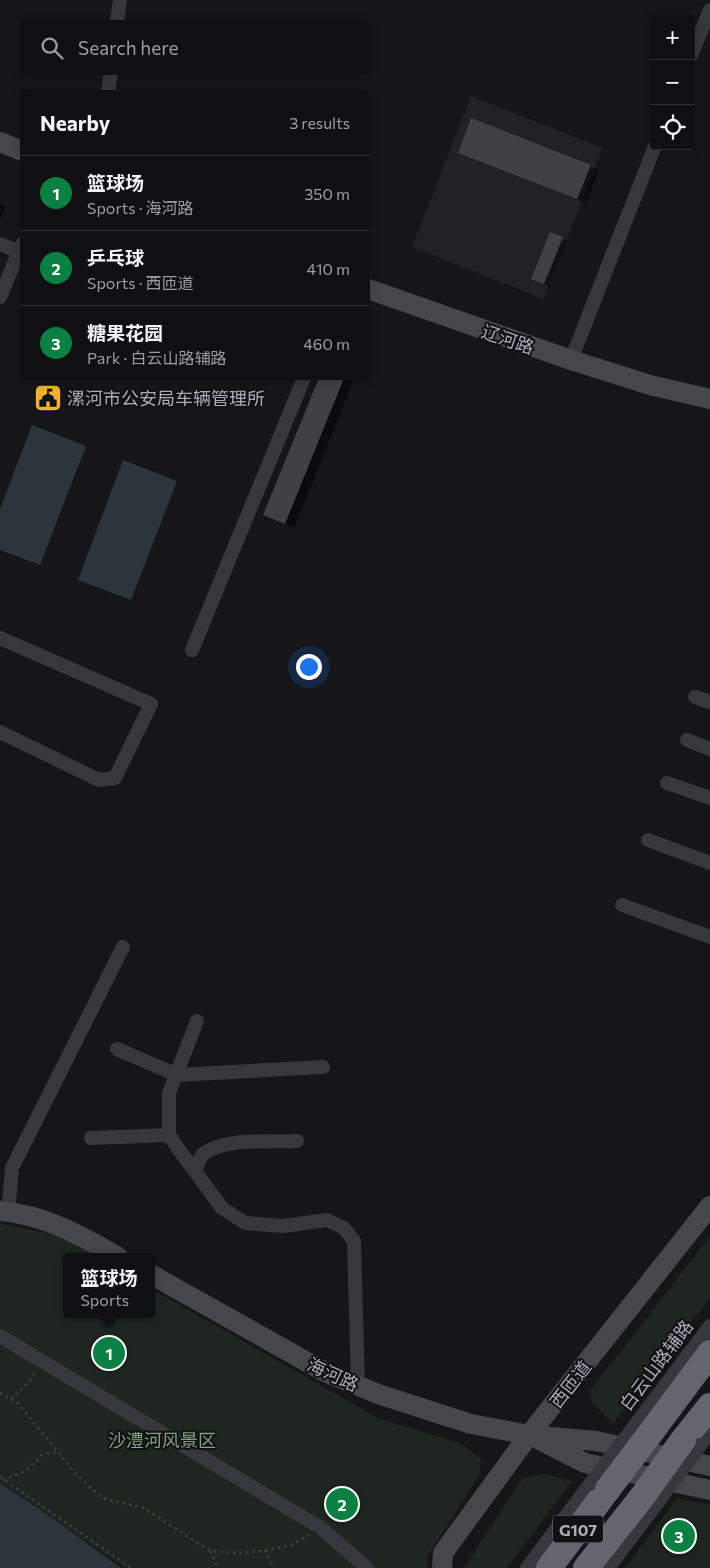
<!DOCTYPE html>
<html lang="en">
<head>
<meta charset="utf-8">
<style>
  :root { --surface:#101012; --page:#19191b; --text:#f1f3f6; --muted:#9c9d9f; --line:#303032; --accent:#0b8043 }
  body { margin:0; font-family:Commissioner,"Noto Sans SC",sans-serif; background:var(--page); color:var(--text) }
  .controls { position:absolute; right:15px; top:15px; display:grid; overflow:hidden; border-radius:5px; box-shadow:0 2px 12px #0003 }
  .controls button { width:45px; height:45px; display:grid; place-items:center; padding:0; border:0; border-bottom:1px solid var(--line); background:var(--surface); color:var(--text); font:25px sans-serif }
  .you { position:absolute; left:308px; top:666px; width:18px; height:18px; margin:-12px; border:4px solid #fff; border-radius:50%; background:#1a73e8; box-shadow:0 0 0 8px #1a73e833 }
  .badge { display:grid; place-items:center; width:32px; height:32px; border-radius:50%; background:var(--accent); color:#fff; font-size:16px; font-weight:700 }
  .pin { position:absolute; translate:-50% -50%; border:2px solid #fff; box-shadow:0 1px 5px #0006 }
  .popup { position:absolute; left:63px; top:1253px; width:92px; height:65px; box-sizing:border-box; display:grid; place-content:center; border-radius:5px; background:var(--surface); filter:drop-shadow(0 1px 4px #0005); font-size:16px; white-space:nowrap; color:var(--muted) }
  .popup b { font-size:19px; color:var(--text) }
  .popup::after { content:''; position:absolute; left:50%; top:100%; margin-left:-10px; border:10px solid transparent; border-top-color:var(--surface) }
  .list { margin:0; padding:0; list-style:none }
  h2 { display:flex; justify-content:space-between; align-items:center; height:65px; margin:0; padding:0 20px; font-size:21px }
  h2 small { font-size:16px; font-weight:400; color:var(--muted) }
  .list li { display:grid; grid-template-columns:32px 1fr auto; gap:15px; align-items:center; box-sizing:border-box; height:75px; padding:0 20px; border-top:1px solid var(--line) }
  .list b { display:block; font-size:19px; white-space:nowrap }
  .list p { margin:0; font-size:16px; white-space:nowrap; color:var(--muted) }
  .list em { font-size:16px; font-style:normal; color:var(--muted) }
  .icon { flex:none; width:28px; height:28px; fill:none; stroke:currentColor; stroke-width:2; stroke-linecap:round; stroke-linejoin:round }
  .map { position:relative; flex:none; width:710px; height:1568px; overflow:hidden }
  .search { position:absolute; background:var(--surface); box-shadow:0 2px 12px #0003; left:20px; top:20px; width:350px; height:55px; display:flex; align-items:center; gap:12px; box-sizing:border-box; padding:0 18px; border-radius:5px; color:var(--muted); font-size:19px }
  .panel { position:absolute; background:var(--surface); box-shadow:0 2px 12px #0003; left:20px; top:90px; width:350px; height:290px; border-radius:5px }
  .map>svg:first-child { display:block }
</style>
</head>
<body>
<div class="map">
<svg width="710" height="1568" viewBox="0 0 710 1568">
  <rect width="100%" height="100%" fill="#161618"/>
  <path fill="#222225" d="M471,96L603,148L543,299L412,247Z"/>
  <path fill="#1e261f" d="M0,1223L60,1236L96,1257H66V1314H152V1289L378,1418L462,1444L481,1459L480,1474L428,1556L427,1568H125L0,1482Z
    M710,1236V1298L613,1424L592,1402L590,1391Z
    M544,1474L572,1481L507,1568H464L522,1479Z
    M677,1498L710,1505V1568H625Z"/>
  <path fill="#2c353c" d="M32,425L86,446L40,565L0,550V509Z
    M123,460L177,481L131,600L78,580Z
    M0,1483L51,1517L121,1568H0Z"/>
  <path fill="#0007" d="M459,152L590,166L599,171L586,203Z
    M0,203L6,206L0,220Z
    M551,234L567,241L548,286L532,279Z
    M320,378H355L294,528L264,514Z"/>
  <path fill="#404145" d="M471,118L591,165L577,199L458,153Z
    M550,232L563,237L544,284L531,279Z
    M319,378H344L285,524L263,515Z"/>
  <g fill="none" stroke-linecap="round" stroke-linejoin="round">
    <path stroke="#3d3f44" stroke-width="2.5" stroke-dasharray="2.5 4" stroke-linecap="butt" d="M0,1393L18,1403L77,1475L102,1498L144,1508L210,1551L235,1553L263,1551L292,1545L309,1535
      M11,1399L28,1383L35,1372
      M0,1477L131,1568
      M3,1480L25,1471L42,1455L58,1451
      M265,1550L273,1568
      M210,1551L218,1568"/>
    <path stroke="#37383d" stroke-width="14" d="M117,22L120,0
      M691,55L710,10
      M108,92L111,72
      M0,244L22,253
      M0,297L22,244
      M571,360L655,146
      M0,638L151,704L115,778L99,780L0,732
      M192,650L304,378
      M695,697L710,702
      M687,740L710,749
      M667,783L710,798
      M648,840L710,863
      M622,905L710,937
      M197,1021L169,1093V1135L177,1147L222,1208L245,1223L283,1226L327,1220L344,1228L354,1241L358,1386
      M117,1049L177,1075L323,1067
      M91,1138L169,1135
      M196,1170C198,1163 200,1154 208,1151C230,1138 272,1142 297,1141
      M8,1212L12,1168L123,947
      M0,1336L321,1528L367,1568
      M633,1428L710,1326
      M700,1445L710,1432
      M527,1568L590,1484
      M608,1568L658,1502"/>
    <path stroke="#45474d" stroke-width="20" d="M0,142L22,151
      M368,289L571,360L650,385L710,399
      M0,1211C45,1215 80,1235 118,1257
      M152,1275L325,1372L378,1394L471,1424L529,1435L596,1441L710,1466
      M540,1440L585,1463L710,1490
      M442,1568L443,1553L529,1435L710,1206"/>
    <path stroke="#63666e" stroke-width="26" d="M652,1431L710,1353
      M683,1440L710,1406
      M549,1568L608,1489
      M586,1568L642,1497"/>
    <path stroke="#37383d" stroke-width="14" d="M590,1484L633,1428
      M658,1502L700,1445"/>
    <path stroke="#63666e" stroke-width="26" d="M608,1489L652,1431
      M642,1497L683,1440"/>
  </g>
  <defs>
    <g id="civic-square" transform="scale(1.4375)"><rect x="-9" y="-9" width="18" height="18" rx="4" fill="#f2b134" stroke="#111113"/><path d="M-.6-6.5H3V-4.5H.6V-3L4-1V1h2V6H-6V1h2V-1L-.6-3ZM-1.2 2.5V6h2.4V2.5Z" fill="#111"/></g>
  </defs>
  <g fill-rule="evenodd">
    <use href="#civic-square" x="48" y="398"/>
  </g>
  <g text-anchor="middle" dominant-baseline="central" stroke-width="4" stroke-linejoin="round" paint-order="stroke">
    <rect fill="#111113" stroke="#7b7e86" stroke-width="1" x="553" y="1515.5" width="50" height="27" rx="4"/>
    <g font-size="16" font-weight="bold" fill="#a8adb8">
      <text x="578" y="1529">G107</text>
    </g>
    <g font-size="18" fill="#a8adb8" stroke="#111113">
      <text transform="translate(508 339) rotate(19)">辽河路</text>
      <text transform="translate(656 1365) rotate(-53)">白云山路辅路</text>
      <text transform="translate(333 1374) rotate(25)">海河路</text>
      <text transform="translate(570 1384) rotate(-52)">西匝道</text>
    </g>
    <g font-size="18" fill="#a8adb8" stroke="#111113" text-anchor="start">
      <text x="67" y="398">漯河市公安局车辆管理所</text>
    </g>
    <g font-size="18" fill="#7fa381" stroke="#111113">
      <text x="162" y="1440">沙澧河风景区</text>
    </g>
  </g>
</svg>
<div class="controls">
<button>+</button>
<button>−</button>
<button><svg class="icon" aria-label="locate" viewBox="0 0 24 24"><circle cx="12" cy="12" r="6"/><path d="M12 2v4M12 18v4M2 12h4M18 12h4"/></svg></button>
</div>
<div class="you"></div>
<div class="pin badge" style="left:109px;top:1353px">1</div>
<div class="popup"><b>篮球场</b>Sports</div>
<div class="pin badge" style="left:342px;top:1504px">2</div>
<div class="pin badge" style="left:679px;top:1536px">3</div>
<div class="search"><svg class="icon" aria-label="search" viewBox="0 0 24 24"><circle cx="10" cy="10" r="6"/><path d="M15 15l6 6"/></svg>Search here</div>
<section class="panel">
<h2>Nearby<small>3 results</small></h2>
<ul class="list">
<li><span class="badge">1</span><div><b>篮球场</b><p>Sports · 海河路</p></div><em>350 m</em></li>
<li><span class="badge">2</span><div><b>乒乓球</b><p>Sports · 西匝道</p></div><em>410 m</em></li>
<li><span class="badge">3</span><div><b>糖果花园</b><p>Park · 白云山路辅路</p></div><em>460 m</em></li>
</ul>
</section>
</div>
</body>
</html>
